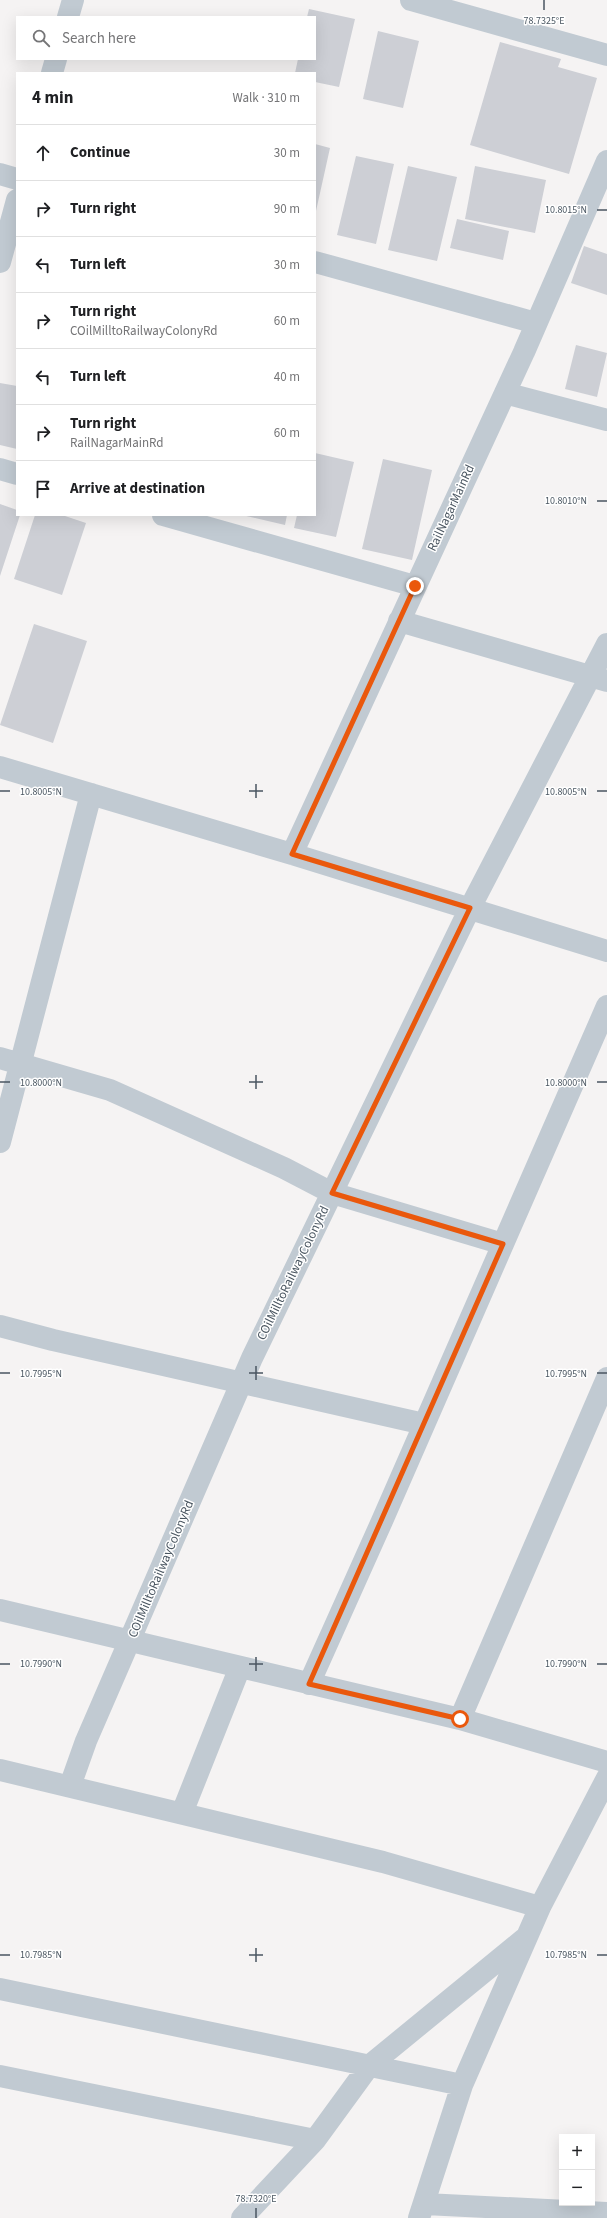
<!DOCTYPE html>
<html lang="en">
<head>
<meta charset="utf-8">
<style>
  :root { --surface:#fff; --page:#f2f2f2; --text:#202124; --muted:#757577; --line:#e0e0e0 }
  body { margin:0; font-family:"Source Sans 3",sans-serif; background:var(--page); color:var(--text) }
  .controls { position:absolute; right:12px; bottom:12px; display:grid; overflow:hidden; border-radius:0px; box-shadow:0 4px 16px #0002 }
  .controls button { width:36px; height:36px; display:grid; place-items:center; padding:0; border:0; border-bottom:1px solid var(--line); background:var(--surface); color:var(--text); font:20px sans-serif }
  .stop { position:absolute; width:12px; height:12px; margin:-9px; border:3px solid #ea580c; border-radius:50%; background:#fff }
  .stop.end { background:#ea580c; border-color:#fff; box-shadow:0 1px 4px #0008 }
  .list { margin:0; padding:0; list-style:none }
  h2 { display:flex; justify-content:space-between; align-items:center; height:52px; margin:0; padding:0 16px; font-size:17px }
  h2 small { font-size:13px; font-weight:400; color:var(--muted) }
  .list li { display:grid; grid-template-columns:26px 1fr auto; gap:12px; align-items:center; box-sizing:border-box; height:56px; padding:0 16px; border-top:1px solid var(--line) }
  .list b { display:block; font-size:15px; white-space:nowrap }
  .list p { margin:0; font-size:13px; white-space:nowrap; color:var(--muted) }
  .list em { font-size:13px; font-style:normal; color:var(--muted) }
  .icon { flex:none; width:22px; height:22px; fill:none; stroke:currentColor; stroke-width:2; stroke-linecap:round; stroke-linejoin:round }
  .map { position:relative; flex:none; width:607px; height:2218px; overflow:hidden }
  .search { position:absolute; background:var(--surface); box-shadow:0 4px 16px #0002; left:16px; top:16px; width:300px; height:44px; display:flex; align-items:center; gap:10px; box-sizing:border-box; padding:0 14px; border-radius:0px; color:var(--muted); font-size:15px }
  .panel { position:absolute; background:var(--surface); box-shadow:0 4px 16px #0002; left:16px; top:72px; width:300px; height:444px; border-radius:0px }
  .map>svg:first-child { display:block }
</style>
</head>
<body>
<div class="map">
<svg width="607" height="2218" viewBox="0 0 607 2218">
  <rect width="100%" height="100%" fill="#f5f3f3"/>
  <path fill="#cdcfd5" d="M309,9L355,19L339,87L315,82V73H295L298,59H315V17H307Z
    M378,31L419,41L403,108L363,99Z
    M500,42L561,59L558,67L597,78L569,174L470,145Z
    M315,144L330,148L316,211H315Z
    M356,156L394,164L376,244L337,235Z
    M408,166L457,177L437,261L388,250Z
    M475,166L546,180L535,233L465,219Z
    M457,219L509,231L503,260L450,248Z
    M584,246L607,254V295L571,283Z
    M576,345L607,353L597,397L565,389Z
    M0,383L17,386V449L0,445Z
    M315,453L354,462L336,537L294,528L297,515H315Z
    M383,459L432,470L412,560L362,549Z
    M0,504L17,510V515H20L0,576Z
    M35,515H62L86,523L62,595L14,579Z
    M242,515H287L285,525Z
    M34,624L87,641L53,743L0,725Z"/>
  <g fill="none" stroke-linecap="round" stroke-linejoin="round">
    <path stroke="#c1cad2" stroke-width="22" d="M411,0L607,55
      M68,17L73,0
      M52,73L56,59
      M0,174L17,179
      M0,262L17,200
      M315,262L536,323
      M505,393L607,420
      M0,469L17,474
      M163,515L415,586
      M399,621L607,681
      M0,767L292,854L607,951
      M292,854L524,352L607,161
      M0,1058L110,1090L284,1168L332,1193L503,1244
      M0,1142L91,794
      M0,1326L53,1340L424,1424
      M0,1610L460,1719L607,1762
      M309,1684L382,1521L607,1006
      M460,1719L607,1378
      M0,1770L383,1862L540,1907
      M70,1786L86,1741L252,1358L470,908L607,644
      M182,1813L240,1667
      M0,1989L462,2085
      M0,2076L315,2140
      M425,2204L607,2213
      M242,2218L315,2140L369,2066L524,1939
      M419,2218L462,2085L540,1907L607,1778"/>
  </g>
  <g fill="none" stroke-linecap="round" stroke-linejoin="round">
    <path stroke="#ea580c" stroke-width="5" d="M415,586L292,854L470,908L332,1193L503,1244L309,1684L460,1719"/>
  </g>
  <path fill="none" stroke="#4a5661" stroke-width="1.5" d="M544,0V10M597,210H607M597,501H607M256,784V798M0,791H10M249,791H263M597,791H607M256,1075V1089M0,1082H10M249,1082H263M597,1082H607M256,1366V1380M0,1373H10M249,1373H263M597,1373H607M256,1657V1671M0,1664H10M249,1664H263M597,1664H607M256,1948V1962M0,1955H10M249,1955H263M597,1955H607M256,2208V2218"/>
  <g text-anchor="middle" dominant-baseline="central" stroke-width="3" stroke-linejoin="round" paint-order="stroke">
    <g font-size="13" fill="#4a5661" stroke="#fff">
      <text transform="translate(451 508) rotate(-65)">RailNagarMainRd</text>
      <text transform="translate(293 1273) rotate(-64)">COilMilltoRailwayColonyRd</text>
      <text transform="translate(161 1569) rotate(-67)">COilMilltoRailwayColonyRd</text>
    </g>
  </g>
  <g font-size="10" text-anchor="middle" fill="#4a5661" stroke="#fff" stroke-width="3" stroke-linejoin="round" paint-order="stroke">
    <text x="544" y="24">78.7325°E</text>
    <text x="566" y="213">10.8015°N</text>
    <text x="566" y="504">10.8010°N</text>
    <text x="41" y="795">10.8005°N</text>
    <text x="566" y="795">10.8005°N</text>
    <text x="41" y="1086">10.8000°N</text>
    <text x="566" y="1086">10.8000°N</text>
    <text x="41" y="1377">10.7995°N</text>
    <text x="566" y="1377">10.7995°N</text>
    <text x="41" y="1667">10.7990°N</text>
    <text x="566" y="1667">10.7990°N</text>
    <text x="41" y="1958">10.7985°N</text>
    <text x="566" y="1958">10.7985°N</text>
    <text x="256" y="2202">78.7320°E</text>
  </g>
</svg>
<div class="controls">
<button>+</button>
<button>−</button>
</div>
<div class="stop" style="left:460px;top:1719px"></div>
<div class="stop end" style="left:415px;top:586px"></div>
<div class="search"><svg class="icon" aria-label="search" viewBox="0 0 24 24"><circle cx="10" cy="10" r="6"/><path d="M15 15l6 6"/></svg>Search here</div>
<section class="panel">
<h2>4 min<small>Walk · 310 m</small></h2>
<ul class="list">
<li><svg class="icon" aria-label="ahead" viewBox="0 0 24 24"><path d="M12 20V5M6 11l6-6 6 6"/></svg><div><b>Continue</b></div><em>30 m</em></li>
<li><svg class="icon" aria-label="right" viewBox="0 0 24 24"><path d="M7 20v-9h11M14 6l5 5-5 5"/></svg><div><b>Turn right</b></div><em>90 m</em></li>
<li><svg class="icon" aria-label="left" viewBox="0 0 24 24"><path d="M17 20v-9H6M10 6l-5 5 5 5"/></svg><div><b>Turn left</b></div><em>30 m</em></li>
<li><svg class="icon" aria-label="right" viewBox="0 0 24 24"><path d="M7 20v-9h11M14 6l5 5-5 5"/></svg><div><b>Turn right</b><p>COilMilltoRailwayColonyRd</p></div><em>60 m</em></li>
<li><svg class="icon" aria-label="left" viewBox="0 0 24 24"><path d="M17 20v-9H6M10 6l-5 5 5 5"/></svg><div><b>Turn left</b></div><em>40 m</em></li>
<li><svg class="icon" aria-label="right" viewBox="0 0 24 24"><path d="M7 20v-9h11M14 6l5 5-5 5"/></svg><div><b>Turn right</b><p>RailNagarMainRd</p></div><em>60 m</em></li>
<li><svg class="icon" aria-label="arrive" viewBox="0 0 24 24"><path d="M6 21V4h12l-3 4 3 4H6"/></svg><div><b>Arrive at destination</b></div></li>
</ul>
</section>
</div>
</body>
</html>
